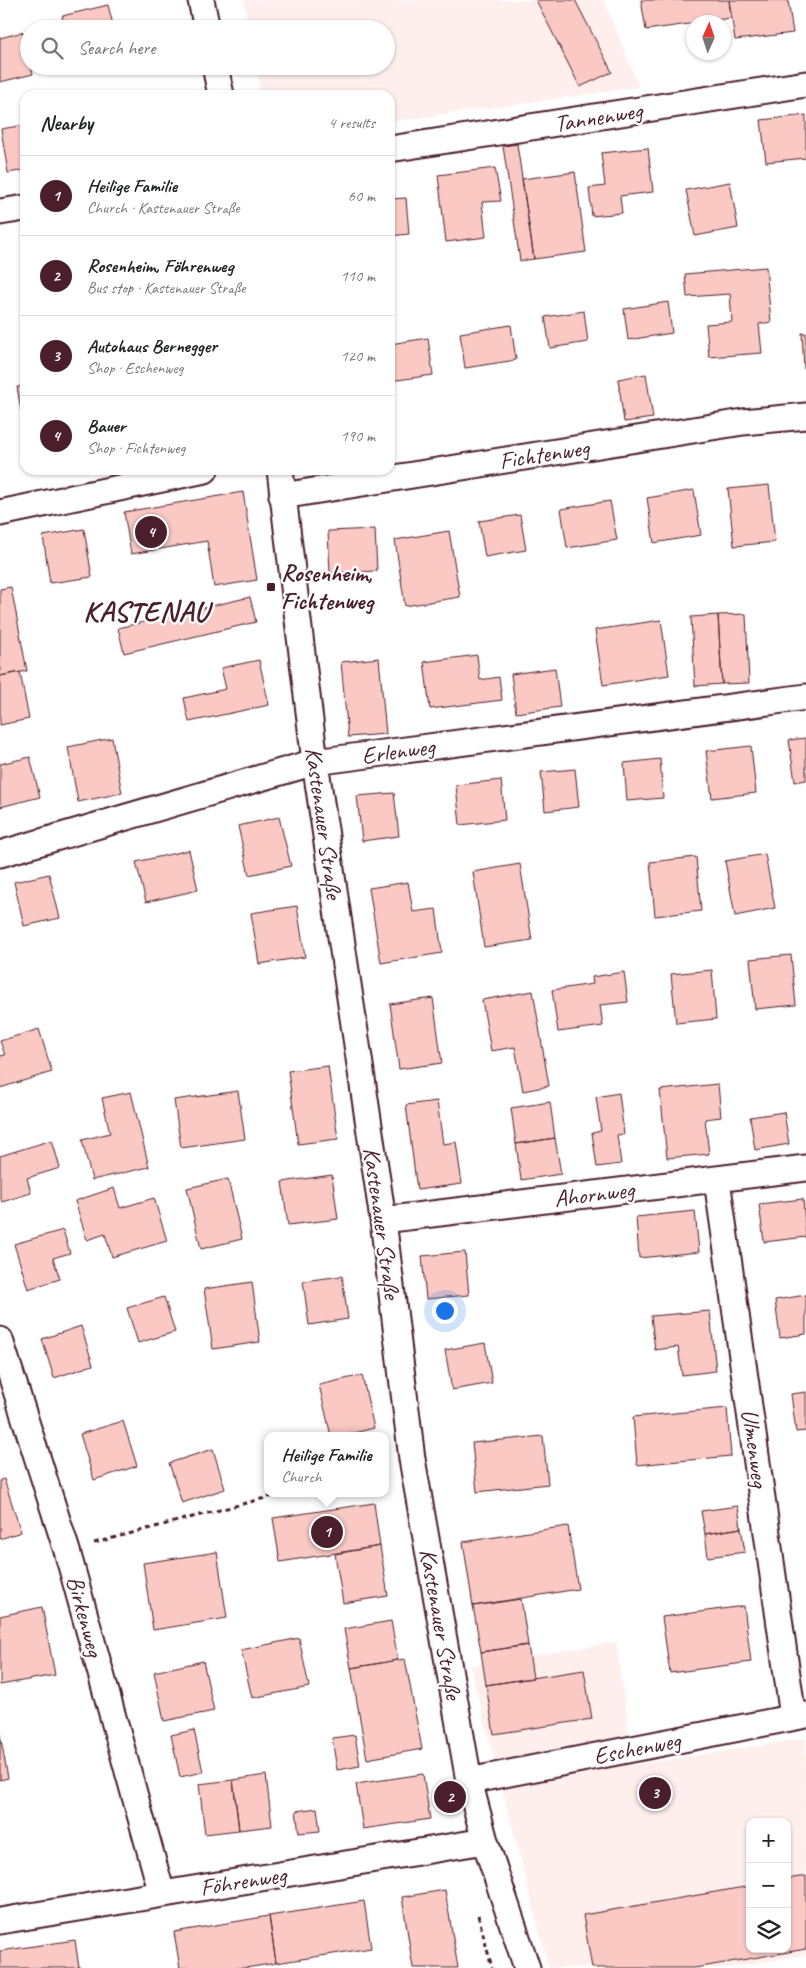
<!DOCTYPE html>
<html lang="en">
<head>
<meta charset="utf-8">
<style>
  :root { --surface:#fff; --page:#f2f2f2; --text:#202124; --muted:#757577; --line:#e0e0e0; --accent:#4a1f2b }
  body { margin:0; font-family:Caveat,sans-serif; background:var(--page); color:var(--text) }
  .controls { position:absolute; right:15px; bottom:15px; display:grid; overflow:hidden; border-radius:10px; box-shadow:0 1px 4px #0004 }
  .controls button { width:45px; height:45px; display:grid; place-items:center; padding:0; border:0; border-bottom:1px solid var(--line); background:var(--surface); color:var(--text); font:25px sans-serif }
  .compass { position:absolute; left:686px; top:15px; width:45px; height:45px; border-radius:50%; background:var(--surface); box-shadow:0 1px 4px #0004; rotate:3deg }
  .you { position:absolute; left:444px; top:1310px; width:18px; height:18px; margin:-12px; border:4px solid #fff; border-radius:50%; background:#1a73e8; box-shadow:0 0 0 8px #1a73e833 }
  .badge { display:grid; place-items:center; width:32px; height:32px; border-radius:50%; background:var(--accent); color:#fff; font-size:16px; font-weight:700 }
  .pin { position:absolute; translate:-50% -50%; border:2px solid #fff; box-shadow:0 1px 5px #0006 }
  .popup { position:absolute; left:264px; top:1432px; width:125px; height:65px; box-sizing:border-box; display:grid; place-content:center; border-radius:10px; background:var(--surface); filter:drop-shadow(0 1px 4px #0005); font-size:16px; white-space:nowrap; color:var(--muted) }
  .popup b { font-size:19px; color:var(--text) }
  .popup::after { content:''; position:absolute; left:50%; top:100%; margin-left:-10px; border:10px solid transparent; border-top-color:var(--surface) }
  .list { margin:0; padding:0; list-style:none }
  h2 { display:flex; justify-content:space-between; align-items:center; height:65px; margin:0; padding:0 20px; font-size:21px }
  h2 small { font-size:16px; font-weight:400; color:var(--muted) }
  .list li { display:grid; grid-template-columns:32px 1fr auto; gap:15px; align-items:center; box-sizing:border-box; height:80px; padding:0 20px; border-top:1px solid var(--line) }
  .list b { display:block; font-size:19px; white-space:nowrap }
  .list p { margin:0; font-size:16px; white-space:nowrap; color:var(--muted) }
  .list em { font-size:16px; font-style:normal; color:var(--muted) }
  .icon { flex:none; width:28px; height:28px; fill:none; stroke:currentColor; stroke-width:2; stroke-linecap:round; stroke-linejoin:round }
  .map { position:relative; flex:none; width:806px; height:1968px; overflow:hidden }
  .search { position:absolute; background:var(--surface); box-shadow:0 1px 4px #0004; left:20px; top:20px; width:375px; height:55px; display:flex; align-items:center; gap:12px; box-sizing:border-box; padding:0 18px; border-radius:28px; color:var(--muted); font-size:19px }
  .panel { position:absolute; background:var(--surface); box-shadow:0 1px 4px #0004; left:20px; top:90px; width:375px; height:385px; border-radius:15px }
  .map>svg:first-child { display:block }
</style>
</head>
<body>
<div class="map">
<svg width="806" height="1968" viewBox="0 0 806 1968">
  <rect width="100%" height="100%" fill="#fff"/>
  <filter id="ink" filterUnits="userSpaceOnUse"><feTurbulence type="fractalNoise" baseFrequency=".02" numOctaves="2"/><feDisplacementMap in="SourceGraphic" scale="10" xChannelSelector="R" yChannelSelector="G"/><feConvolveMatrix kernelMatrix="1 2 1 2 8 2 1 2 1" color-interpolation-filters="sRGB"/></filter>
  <g filter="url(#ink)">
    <path fill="#feefed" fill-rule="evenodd" d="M244,0H604L639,87L390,122V95H261L256,66H386V29H249Z
      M616,1642L634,1765L806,1738V1955L726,1968H549L470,1666ZM750,1822H787V1949H750Z"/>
    <path fill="#fac9c4" stroke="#4a1f2b" d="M536,0H575L612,72L580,87Z
      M641,0H729L731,18L646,30Z
      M729,0H788L793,33L735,40Z
      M108,5L114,29H65L62,16Z
      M23,32L29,55V66H31L33,74L0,82V38Z
      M806,115V158L766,162L761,120Z
      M25,125V170L8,173L1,129Z
      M517,144L534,259L520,261L503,146Z
      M648,148L653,192L620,196L622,213L592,216L589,188L605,186L601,153Z
      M495,168L501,201L482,202L486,237L446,242L438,175Z
      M575,172L586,252L534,259L522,179Z
      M730,182L738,228L695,236L686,190Z
      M406,198L409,234L390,236V199Z
      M766,267L771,322L759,324L762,353L709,357L706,324L732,322L730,294L687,297L685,274Z
      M668,302L672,333L628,340L624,309Z
      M584,311L588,342L550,348L545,317Z
      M511,325L516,360L465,368L460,333Z
      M802,333H806V368L804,369Z
      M428,338L433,375L390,381V344Z
      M646,374L653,418L624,422L618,379Z
      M25,386V434L17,387Z
      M769,485L775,542L734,546L728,489Z
      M694,490L701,535L654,543L647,498Z
      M243,492L257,580L214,587L207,541L131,554L124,512Z
      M610,501L617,540L567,548L561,509Z
      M520,515L526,550L485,557L479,521Z
      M84,529L92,577L50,583L43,536Z
      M375,529L377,571L330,573L328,531Z
      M449,531L460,597L405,606L395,540Z
      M11,587L27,671L0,676V589Z
      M250,597L256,622L124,653L118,628Z
      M746,614L749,683L722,684L718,615Z
      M718,615L722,684L695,686L691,617Z
      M661,620L669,675L603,685L595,630Z
      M477,655L480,680L499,677L502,700L430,709L424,662Z
      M379,658L386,734L348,737L341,662Z
      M259,660L269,705L189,722L184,698L226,689L221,668Z
      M555,668L560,707L516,713L511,674Z
      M20,672L29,719L0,725V676Z
      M112,738L122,793L78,802L68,747Z
      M806,738V780L795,782L789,740Z
      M751,746L756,793L712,798L706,751Z
      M30,757L40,797L0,807V764Z
      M660,759L663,798L627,801L624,763Z
      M575,769L579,807L545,811L541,772Z
      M501,780L505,820L460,825L456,785Z
      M394,793L399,836L362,841L357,796Z
      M279,817L291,866L249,875L238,826Z
      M189,850L198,890L146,902L136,862Z
      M765,854L775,908L735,916L725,861Z
      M696,857L701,911L655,916L650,862Z
      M520,864L532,940L484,947L473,872Z
      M49,874L60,918L24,926L14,882Z
      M408,882L413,912L436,909L442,953L381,963L369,888Z
      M297,906L305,957L259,964L251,913Z
      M791,955L796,1005L755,1009L750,959Z
      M712,970L716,1019L676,1023L671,974Z
      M624,972L628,1002L600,1005L603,1026L558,1032L552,990L593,984L592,977Z
      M533,991L549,1086L523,1091L515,1047L491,1051L482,1000Z
      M433,998L442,1063L399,1069L390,1004Z
      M39,1029L52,1072L0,1088V1056L5,1055L0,1041Z
      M328,1066L338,1139L298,1144L288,1071Z
      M718,1084L721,1117L705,1119L709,1154L667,1158L660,1090Z
      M238,1091L245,1139L181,1148L174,1100Z
      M131,1092L149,1167L92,1180L82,1140L110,1133L102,1098Z
      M619,1093L624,1134L617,1135L621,1164L597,1167L592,1133L601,1131L596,1097Z
      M437,1101L443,1144L456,1142L462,1184L417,1190L406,1105Z
      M550,1102L555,1138L516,1144L511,1108Z
      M784,1112L789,1144L755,1150L750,1117Z
      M555,1138L561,1174L521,1180L516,1144Z
      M52,1140L60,1168L27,1178L31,1193L2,1202L0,1195V1156Z
      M332,1175L338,1219L288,1225L282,1182Z
      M228,1179L242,1239L201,1249L187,1188Z
      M114,1188L120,1208L154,1198L167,1241L112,1257L105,1234L87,1240L75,1201Z
      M803,1199L806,1237L764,1242L759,1204Z
      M695,1211L699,1252L639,1258L636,1217Z
      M63,1230L70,1253L53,1258L60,1279L28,1289L14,1244Z
      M465,1252L469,1295L426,1299L422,1256Z
      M342,1276L348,1319L309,1325L303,1281Z
      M252,1282L260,1342L213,1349L204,1289Z
      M806,1295V1334L780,1338L775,1300Z
      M164,1297L175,1332L138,1343L127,1308Z
      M710,1311L716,1371L682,1375L678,1347L655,1350L651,1316Z
      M81,1326L93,1365L54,1378L42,1339Z
      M485,1343L492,1383L452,1390L445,1350Z
      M362,1375L374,1428L342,1436H331L319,1385Z
      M806,1392V1431L796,1432L791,1394Z
      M727,1408L731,1456L637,1465L633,1417Z
      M123,1421L137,1466L94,1480L80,1434Z
      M543,1436L548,1484L477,1492L472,1443Z
      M213,1449L225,1489L182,1503L169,1463Z
      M4,1479L21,1532L0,1539V1480Z
      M374,1503L380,1546L280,1562L273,1518Z
      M738,1506L741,1528L705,1534L701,1511Z
      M568,1526L578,1589L473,1606L463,1542Z
      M741,1528L745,1552L708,1557L705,1534Z
      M380,1546L388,1596L343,1603L335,1554Z
      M217,1552L227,1618L153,1630L143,1563Z
      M521,1599L528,1645L481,1652L473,1606Z
      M744,1606L751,1662L670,1673L662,1617Z
      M42,1607L55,1675L0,1685V1616Z
      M391,1621L398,1660L351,1668L344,1629Z
      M299,1638L309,1687L252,1698L241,1650Z
      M528,1645L533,1678L486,1685L481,1652Z
      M405,1659L422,1749L367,1759L351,1668Z
      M203,1661L214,1711L164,1721L154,1672Z
      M584,1670L592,1719L494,1734L486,1685Z
      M194,1730L203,1772L180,1777L171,1735Z
      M0,1734L8,1778L0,1780Z
      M355,1735L360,1766L337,1770L332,1738Z
      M423,1774L430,1819L363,1829L356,1784Z
      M266,1775L272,1826L239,1830L233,1780Z
      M233,1780L239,1830L205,1834L199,1784Z
      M317,1808L320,1831L299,1833L296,1811Z
      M806,1876V1949L695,1968H592L583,1915L750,1886V1949H787V1879Z
      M445,1890L458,1968H413L402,1897Z
      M364,1901L371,1948L276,1963L269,1916Z
      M269,1916L276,1963L246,1968H180L174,1932Z
      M75,1940L79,1968H0V1951Z"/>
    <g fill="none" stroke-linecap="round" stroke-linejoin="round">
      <g stroke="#4a1f2b" stroke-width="29">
        <path id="street" d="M201,0L207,29
          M215,66L221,95
          M390,149L806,84
          M0,212L25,208
          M280,470L315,762L383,1220L412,1459L469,1781L485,1841L527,1968
          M282,496L743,422L806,416
          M0,513L205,470
          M0,854L315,762L806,697
          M717,1180L793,1717
          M383,1220L806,1168
          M0,1340L67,1551L162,1894
          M469,1781L806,1715
          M0,1921L485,1841"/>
      </g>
      <path stroke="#4a1f2b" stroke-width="3" stroke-dasharray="5 4" stroke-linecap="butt" d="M94,1543L284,1493
        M478,1915L492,1968"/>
      <use href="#street" stroke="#fff" stroke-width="25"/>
    </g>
  </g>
  <rect fill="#4a1f2b" stroke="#fff" stroke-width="2" x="266" y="582" width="10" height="10" rx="2.5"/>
  <g text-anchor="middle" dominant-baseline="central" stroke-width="4.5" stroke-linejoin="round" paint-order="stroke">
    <g font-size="24" fill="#4a1f2b" stroke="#fff">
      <text transform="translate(598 117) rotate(-9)">Tannenweg</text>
      <text transform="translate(544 454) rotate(-9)">Fichtenweg</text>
      <text transform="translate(398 751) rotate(-8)">Erlenweg</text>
      <text transform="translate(324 823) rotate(82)">Kastenauer Straße</text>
      <text transform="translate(594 1194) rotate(-7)">Ahornweg</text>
      <text transform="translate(382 1223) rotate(82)">Kastenauer Straße</text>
      <text transform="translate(755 1448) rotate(82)">Ulmenweg</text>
      <text transform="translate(85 1616) rotate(75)">Birkenweg</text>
      <text transform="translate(441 1624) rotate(80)">Kastenauer Straße</text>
      <text transform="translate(637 1748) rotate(-11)">Eschenweg</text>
      <text transform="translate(243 1881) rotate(-9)">Föhrenweg</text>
    </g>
    <g font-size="24" font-weight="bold" fill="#4a1f2b" stroke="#fff" text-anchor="start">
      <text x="281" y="573">Rosenheim,<tspan x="281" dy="28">Fichtenweg</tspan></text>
    </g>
    <g font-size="29" font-weight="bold" letter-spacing="1" fill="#4a1f2b" stroke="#fff">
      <text x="146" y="611">KASTENAU</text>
    </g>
  </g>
</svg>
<div class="controls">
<button>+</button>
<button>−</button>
<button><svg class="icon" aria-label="layers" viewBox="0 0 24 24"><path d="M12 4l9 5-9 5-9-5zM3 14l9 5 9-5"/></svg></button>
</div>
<svg class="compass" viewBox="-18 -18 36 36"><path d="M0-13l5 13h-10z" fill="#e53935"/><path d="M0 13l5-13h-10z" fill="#757577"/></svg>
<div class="you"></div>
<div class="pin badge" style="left:327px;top:1532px">1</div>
<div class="popup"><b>Heilige Familie</b>Church</div>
<div class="pin badge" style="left:450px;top:1797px">2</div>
<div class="pin badge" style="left:655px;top:1793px">3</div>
<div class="pin badge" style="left:151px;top:532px">4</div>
<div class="search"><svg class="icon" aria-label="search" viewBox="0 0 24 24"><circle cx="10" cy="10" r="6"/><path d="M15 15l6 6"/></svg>Search here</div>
<section class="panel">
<h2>Nearby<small>4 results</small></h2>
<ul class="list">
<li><span class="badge">1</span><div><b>Heilige Familie</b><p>Church · Kastenauer Straße</p></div><em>60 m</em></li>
<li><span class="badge">2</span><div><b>Rosenheim, Föhrenweg</b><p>Bus stop · Kastenauer Straße</p></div><em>110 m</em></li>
<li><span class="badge">3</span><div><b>Autohaus Bernegger</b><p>Shop · Eschenweg</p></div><em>120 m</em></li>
<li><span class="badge">4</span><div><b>Bauer</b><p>Shop · Fichtenweg</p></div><em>190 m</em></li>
</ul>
</section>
</div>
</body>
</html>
